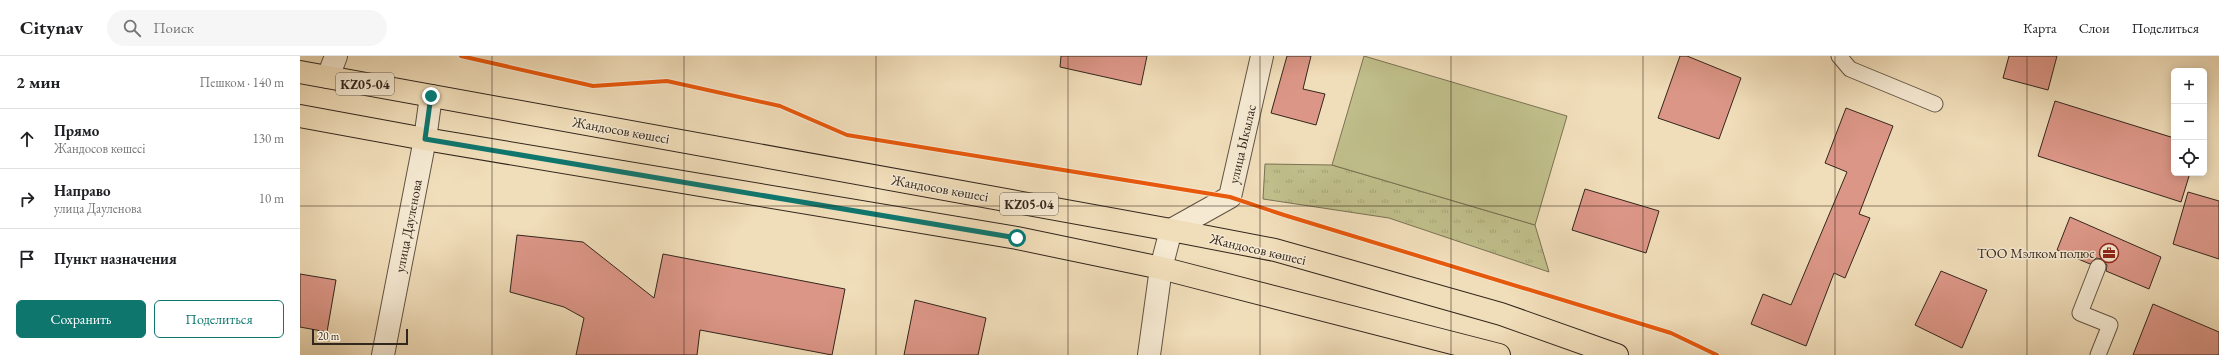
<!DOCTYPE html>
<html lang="ru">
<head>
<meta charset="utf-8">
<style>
  :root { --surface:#fff; --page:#f6f6f6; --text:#202124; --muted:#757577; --line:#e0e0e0; --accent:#0f766e }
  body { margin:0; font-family:"EB Garamond",serif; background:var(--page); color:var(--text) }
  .controls { position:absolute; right:12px; top:12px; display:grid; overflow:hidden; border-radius:6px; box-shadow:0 2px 10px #0003 }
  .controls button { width:36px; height:36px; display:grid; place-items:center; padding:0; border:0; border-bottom:1px solid var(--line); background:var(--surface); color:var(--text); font:20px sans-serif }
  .scale { position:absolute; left:12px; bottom:10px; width:96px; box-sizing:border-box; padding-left:4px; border:2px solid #33261c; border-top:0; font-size:11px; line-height:14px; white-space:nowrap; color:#33261c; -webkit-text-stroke:3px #f5e9d2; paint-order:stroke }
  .stop { position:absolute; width:12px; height:12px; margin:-9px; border:3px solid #0f766e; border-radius:50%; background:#fff }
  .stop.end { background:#0f766e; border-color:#fff; box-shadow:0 1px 4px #0008 }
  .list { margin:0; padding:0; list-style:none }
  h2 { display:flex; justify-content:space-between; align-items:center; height:52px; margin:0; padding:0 16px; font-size:17px }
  h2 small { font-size:13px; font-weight:400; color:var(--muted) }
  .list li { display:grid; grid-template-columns:26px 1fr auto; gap:12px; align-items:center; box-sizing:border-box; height:60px; padding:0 16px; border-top:1px solid var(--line) }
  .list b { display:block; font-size:15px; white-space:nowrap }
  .list p { margin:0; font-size:13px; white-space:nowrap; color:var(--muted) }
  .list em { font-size:13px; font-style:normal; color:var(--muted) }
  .actions { display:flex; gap:8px; padding:12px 16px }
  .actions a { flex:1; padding:9px 0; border:1px solid var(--accent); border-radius:6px; text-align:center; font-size:14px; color:var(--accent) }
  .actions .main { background:var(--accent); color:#fff }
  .icon { flex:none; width:22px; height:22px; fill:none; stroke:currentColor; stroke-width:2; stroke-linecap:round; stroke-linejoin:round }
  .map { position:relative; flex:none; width:1919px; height:299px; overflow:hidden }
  header { display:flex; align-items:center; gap:24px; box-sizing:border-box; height:56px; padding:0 20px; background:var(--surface); border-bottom:1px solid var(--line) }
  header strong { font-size:19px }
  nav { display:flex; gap:22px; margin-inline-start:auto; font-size:14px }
  .search { width:280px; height:36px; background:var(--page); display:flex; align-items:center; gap:10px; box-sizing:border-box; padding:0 14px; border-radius:22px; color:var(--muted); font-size:15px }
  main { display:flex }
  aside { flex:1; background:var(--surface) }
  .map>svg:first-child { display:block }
</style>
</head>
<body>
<header>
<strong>Citynav</strong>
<div class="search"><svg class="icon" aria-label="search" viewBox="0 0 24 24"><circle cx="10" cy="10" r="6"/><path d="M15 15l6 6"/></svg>Поиск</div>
<nav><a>Карта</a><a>Слои</a><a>Поделиться</a></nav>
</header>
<main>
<aside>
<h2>2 мин<small>Пешком · 140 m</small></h2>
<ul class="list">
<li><svg class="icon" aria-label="ahead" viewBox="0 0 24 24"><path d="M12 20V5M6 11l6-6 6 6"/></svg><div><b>Прямо</b><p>Жандосов көшесі</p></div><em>130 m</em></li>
<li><svg class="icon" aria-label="right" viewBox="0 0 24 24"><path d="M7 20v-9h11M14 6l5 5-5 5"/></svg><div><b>Направо</b><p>улица Дауленова</p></div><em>10 m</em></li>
<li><svg class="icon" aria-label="arrive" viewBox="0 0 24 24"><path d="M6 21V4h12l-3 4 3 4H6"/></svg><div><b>Пункт назначения</b></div></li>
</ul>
<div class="actions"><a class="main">Сохранить</a><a>Поделиться</a></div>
</aside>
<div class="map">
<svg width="1919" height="299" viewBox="0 0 1919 299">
  <defs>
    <pattern id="grass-tufts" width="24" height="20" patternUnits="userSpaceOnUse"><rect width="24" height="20" fill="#c0bf8b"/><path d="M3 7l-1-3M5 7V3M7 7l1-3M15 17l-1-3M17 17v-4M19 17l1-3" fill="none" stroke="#a5a477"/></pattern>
  </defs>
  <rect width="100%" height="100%" fill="#f0ddb9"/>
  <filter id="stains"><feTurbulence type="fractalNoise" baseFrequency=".005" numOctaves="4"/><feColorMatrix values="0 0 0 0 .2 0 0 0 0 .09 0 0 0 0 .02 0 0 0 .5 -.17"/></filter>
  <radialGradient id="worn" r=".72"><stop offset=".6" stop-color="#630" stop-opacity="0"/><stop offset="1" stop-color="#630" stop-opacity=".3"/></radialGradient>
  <path fill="url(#grass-tufts)" stroke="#7a7254" d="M965,108L1032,109L1235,169L1249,216L1089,162L963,143Z"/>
  <path fill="#c0bf8b" stroke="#7a7254" d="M1064,0L1267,60L1235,169L1032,109Z"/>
  <path fill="#dc9687" stroke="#33261c" d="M761,0H847L841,29L760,11Z
    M987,0H1011L1003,33L1025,38L1016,69L971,57Z
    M1380,0H1387L1441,22L1419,83L1358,62Z
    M1709,0H1757L1748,34L1703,22Z
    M1755,45L1874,82V117H1890L1881,146L1738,100Z
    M1546,52L1593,70L1559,158L1570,162L1545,222L1534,217L1506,290L1451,268L1463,238L1491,249L1547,116L1525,107Z
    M1285,133L1359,155L1346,197L1272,174Z
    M1888,136L1919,145V203L1873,188Z
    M1770,161L1861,201L1849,233L1806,215L1807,209L1802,203L1796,202L1790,208L1757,194Z
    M217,179L283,186L354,242L363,198L545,233L532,299L400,274L397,299H276L284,262L264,251L210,236Z
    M1641,215L1687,234L1662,292L1615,269Z
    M0,218L36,224L27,276L0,271Z
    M615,244L686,262L678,299H604Z
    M1853,248L1919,276V299H1833Z"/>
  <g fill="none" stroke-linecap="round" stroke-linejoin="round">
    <g stroke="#625443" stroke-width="17">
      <path id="service" d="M1539,0L1550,13L1635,48
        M1798,299L1810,269L1780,257L1798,211"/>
    </g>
    <g stroke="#625443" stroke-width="24">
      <path id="minor" d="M28,21L36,0
        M83,299L125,83L131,40
        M849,299L861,212"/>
    </g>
    <g stroke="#625443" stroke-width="24">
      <path id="tertiary" d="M861,212L871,174L930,141L962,0"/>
    </g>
    <g stroke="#33261c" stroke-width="24">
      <path id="primary" d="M0,16L871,174L975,194L1201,258L1317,299
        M0,60L125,83L717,182L861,212L1199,299"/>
    </g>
    <use href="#service" stroke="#f5e9d2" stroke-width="15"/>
    <use href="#minor" stroke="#f5e9d2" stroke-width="22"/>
    <use href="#tertiary" stroke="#f5e9d2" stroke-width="22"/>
    <use href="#primary" stroke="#f0ddb9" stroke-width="22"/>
    <g stroke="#f5e9d2" stroke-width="6">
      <path id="cycleway" d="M161,0L293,30L367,25L480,50L547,79L930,141L984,159L1371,277L1417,299"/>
    </g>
    <use href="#cycleway" stroke="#e8590c" stroke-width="4"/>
  </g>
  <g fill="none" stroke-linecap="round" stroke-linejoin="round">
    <path stroke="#0f766e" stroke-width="5" d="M131,40L125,83L717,182"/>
  </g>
  <path fill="none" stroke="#33261c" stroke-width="1" stroke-opacity="0.55" d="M192,0V299M384,0V299M576,0V299M768,0V299M960,0V299M1151,0V299M1343,0V299M1535,0V299M1727,0V299M0,150H1919"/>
  <defs>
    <g id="office-ring" transform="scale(1)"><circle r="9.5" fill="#f5e9d2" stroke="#8f2418" stroke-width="1.5"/><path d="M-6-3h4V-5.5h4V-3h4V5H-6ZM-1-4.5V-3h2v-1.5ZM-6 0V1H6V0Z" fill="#8f2418"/></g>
  </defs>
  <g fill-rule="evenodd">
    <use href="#office-ring" x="1809" y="197"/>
  </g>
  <g text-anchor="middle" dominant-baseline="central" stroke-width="3" stroke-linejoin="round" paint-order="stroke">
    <g fill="#f5e9d2" stroke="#6d6053" stroke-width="1">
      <rect x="36" y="17" width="58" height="22" rx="3"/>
      <rect x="700" y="137" width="58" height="22" rx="3"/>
    </g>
    <g font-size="13" font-weight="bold" fill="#33261c">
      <text x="65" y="28">KZ05-04</text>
      <text x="729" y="148">KZ05-04</text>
    </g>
    <g font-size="14" fill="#33261c" stroke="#f5e9d2">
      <text transform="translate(321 74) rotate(10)">Жандосов көшесі</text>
      <text transform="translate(942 88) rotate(-77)">улица Ыкылас</text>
      <text transform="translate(640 132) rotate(10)">Жандосов көшесі</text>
      <text transform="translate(108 170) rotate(-79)">улица Дауленова</text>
      <text transform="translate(958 193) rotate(13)">Жандосов көшесі</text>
    </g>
    <g font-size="14" fill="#33261c" stroke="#f5e9d2" text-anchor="end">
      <text x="1795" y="197">ТОО Мэлком полюс</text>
    </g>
  </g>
  <rect width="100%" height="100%" filter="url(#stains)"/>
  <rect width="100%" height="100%" fill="url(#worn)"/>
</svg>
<div class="controls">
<button>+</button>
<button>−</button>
<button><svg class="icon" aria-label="locate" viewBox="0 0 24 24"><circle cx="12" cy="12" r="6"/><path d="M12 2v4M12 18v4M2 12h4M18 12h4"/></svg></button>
</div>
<div class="scale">20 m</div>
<div class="stop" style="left:717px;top:182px"></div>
<div class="stop end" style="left:131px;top:40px"></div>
</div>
</main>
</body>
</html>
